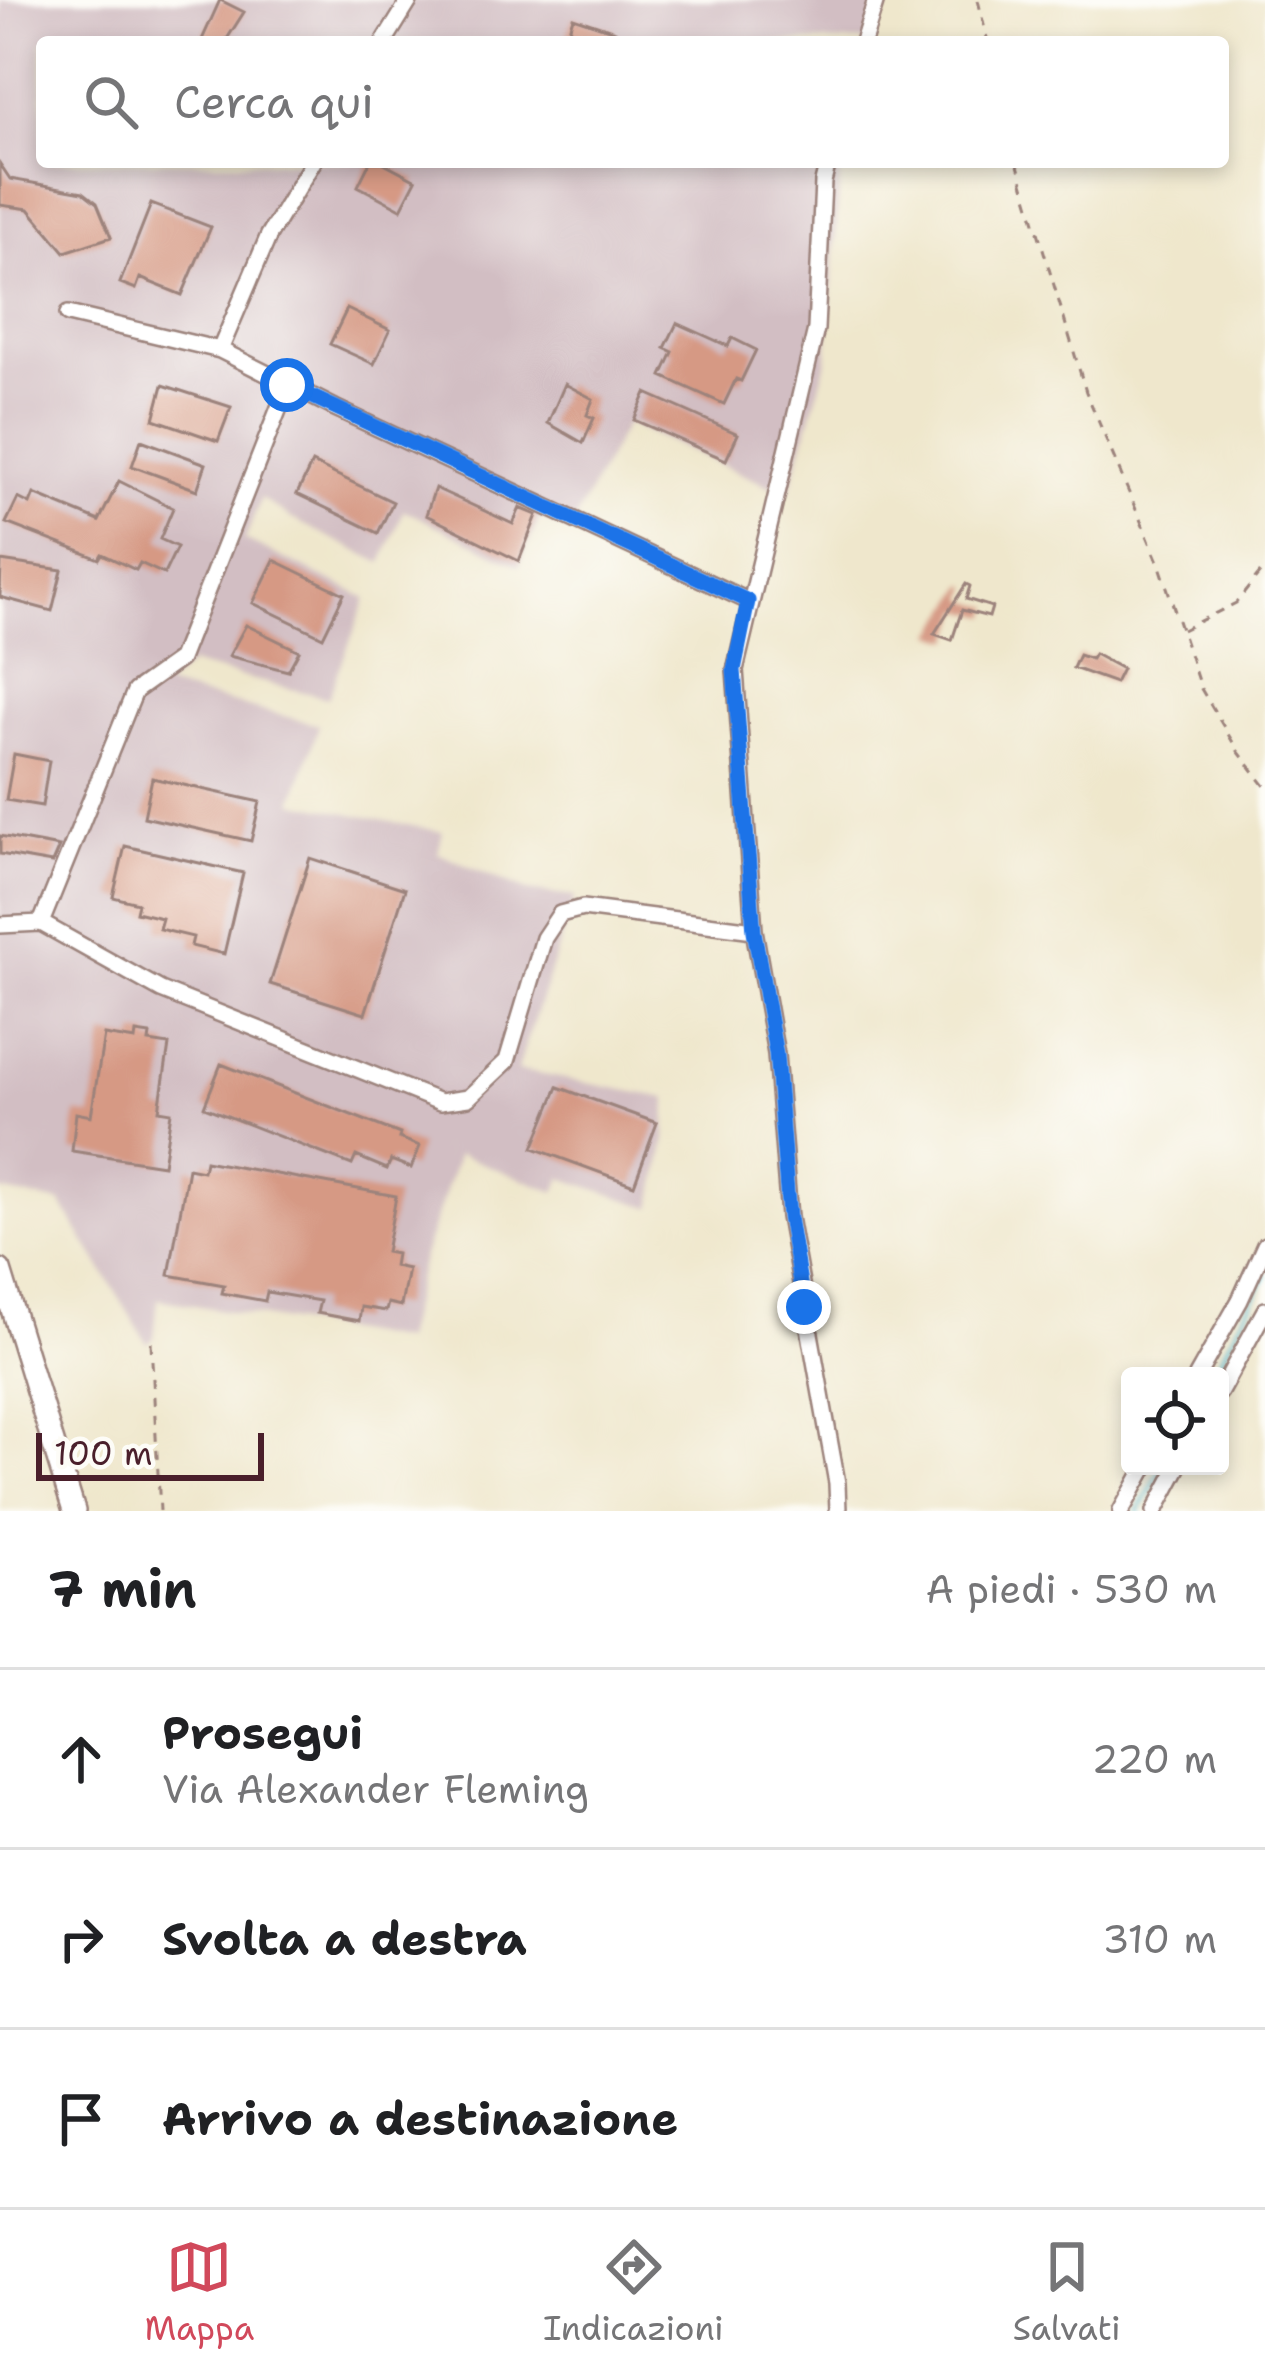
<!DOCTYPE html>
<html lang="it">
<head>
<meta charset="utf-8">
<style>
  :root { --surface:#fff; --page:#f6f6f6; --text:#202124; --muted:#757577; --line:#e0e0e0; --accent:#d1495b }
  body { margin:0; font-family:"Shantell Sans",sans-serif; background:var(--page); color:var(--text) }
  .controls { position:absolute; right:36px; bottom:36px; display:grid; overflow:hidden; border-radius:12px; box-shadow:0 6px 18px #0003 }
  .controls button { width:108px; height:108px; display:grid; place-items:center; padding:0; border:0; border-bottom:3px solid var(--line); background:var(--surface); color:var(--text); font:60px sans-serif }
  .scale { position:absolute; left:36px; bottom:30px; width:228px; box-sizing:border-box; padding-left:12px; border:6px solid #4a1f2b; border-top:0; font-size:33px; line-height:42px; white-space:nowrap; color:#4a1f2b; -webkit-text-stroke:9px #fdfcf7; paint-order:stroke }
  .stop { position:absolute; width:36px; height:36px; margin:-27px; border:9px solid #1a73e8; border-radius:50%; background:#fff }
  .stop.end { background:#1a73e8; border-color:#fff; box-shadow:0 3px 12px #0008 }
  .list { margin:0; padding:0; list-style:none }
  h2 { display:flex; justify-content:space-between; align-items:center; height:156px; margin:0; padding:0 48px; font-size:51px }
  h2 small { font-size:39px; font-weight:400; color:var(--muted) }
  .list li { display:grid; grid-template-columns:78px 1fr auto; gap:36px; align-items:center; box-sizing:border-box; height:180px; padding:0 48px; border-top:3px solid var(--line) }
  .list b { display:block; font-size:45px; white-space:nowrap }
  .list p { margin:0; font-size:39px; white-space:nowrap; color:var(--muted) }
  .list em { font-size:39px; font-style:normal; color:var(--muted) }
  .icon { flex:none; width:66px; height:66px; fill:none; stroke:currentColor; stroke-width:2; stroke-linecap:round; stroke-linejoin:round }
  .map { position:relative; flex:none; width:1265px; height:1511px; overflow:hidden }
  .search { position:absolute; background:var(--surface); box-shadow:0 6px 18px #0003; left:36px; right:36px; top:36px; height:132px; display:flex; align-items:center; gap:30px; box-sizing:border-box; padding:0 42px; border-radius:12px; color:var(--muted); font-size:45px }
  .sheet { height:696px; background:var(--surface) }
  nav { display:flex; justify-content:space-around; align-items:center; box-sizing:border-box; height:168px; border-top:3px solid var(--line); background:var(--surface); font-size:33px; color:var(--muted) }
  nav a { display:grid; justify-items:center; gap:6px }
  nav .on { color:var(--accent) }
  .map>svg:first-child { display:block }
</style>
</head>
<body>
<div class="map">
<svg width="1265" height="1511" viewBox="0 0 1265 1511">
  <rect width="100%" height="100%" fill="#fdfcf7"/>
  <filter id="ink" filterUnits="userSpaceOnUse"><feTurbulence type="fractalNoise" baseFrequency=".00833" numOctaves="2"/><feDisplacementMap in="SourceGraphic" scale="24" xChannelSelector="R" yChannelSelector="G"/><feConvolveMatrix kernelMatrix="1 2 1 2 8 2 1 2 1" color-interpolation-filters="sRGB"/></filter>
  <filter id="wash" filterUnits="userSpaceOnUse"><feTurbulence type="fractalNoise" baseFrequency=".004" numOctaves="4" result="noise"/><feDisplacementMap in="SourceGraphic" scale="48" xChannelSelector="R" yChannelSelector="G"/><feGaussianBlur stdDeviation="2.7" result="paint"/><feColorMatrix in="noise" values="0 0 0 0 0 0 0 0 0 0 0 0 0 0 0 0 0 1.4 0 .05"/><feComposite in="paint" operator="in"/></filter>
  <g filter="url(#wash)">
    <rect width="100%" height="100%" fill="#efe7cc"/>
    <path fill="#d2bec3" d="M0,0H885L872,42H42V162H841L827,361L790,491L769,486L626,423L569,531L540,518L519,566L404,510L382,563L290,518L261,498L245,540L367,598L328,698L191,665L164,686L319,725L293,802L443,832L438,853L527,891L575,897L517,1070L667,1098L666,1140L652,1208L562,1178L556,1192L458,1154L422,1259L403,1341L158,1299L154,1338L147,1343L61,1203L0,1191Z"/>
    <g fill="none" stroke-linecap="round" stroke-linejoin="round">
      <path stroke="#56bed3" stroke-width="4.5" d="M1212,1376L1265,1276
        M1139,1511L1163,1466"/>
    </g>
    <g id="blocks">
      <path fill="#d69984" d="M220,0L244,12L225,42H201Z
        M573,17L615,31L612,42H565Z
        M370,162H382L416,180L401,209L358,186Z
        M0,164L10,179L83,192L97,203L111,237L65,252L29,209L0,205Z
        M151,204L211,227L182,295L140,278L136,289L120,283Z
        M347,309L390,330L374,364L330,344Z
        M677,323L728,346L732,338L756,350L741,381L736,379L724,404L662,376L673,352L665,348Z
        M565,384L593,399L587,415L594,418L583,443L548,423Z
        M163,385L231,407L218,441L154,419Z
        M646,393L738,434L726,460L634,420Z
        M141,440L206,464L197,490L132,466Z
        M312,463L393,502L378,533L297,494Z
        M119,481L173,508L160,539L177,547L164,574L140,563L136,570L102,554L99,559L6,523L18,498L30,504L34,494L99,521Z
        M435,488L513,524L520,508L537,515L519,561L426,515Z
        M274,560L344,594L323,637L253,603Z
        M1,561L62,570L52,611L0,597Z
        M966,584L970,586L966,599L992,607L989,617L962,610L952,640L934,634Z
        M246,625L299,651L288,671L229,656Z
        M1094,654L1122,669L1115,683L1073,668L1079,655L1091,659Z
        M14,754L49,761L42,806L6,800Z
        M152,778L260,802L251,841L144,817Z
        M0,836L59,847L52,863L0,854Z
        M125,846L243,873L224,954L191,946L193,937L159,929L162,918L136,912L138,903L113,897Z
        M310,858L405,889L365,1014L270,984Z
        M136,1033L150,1035L149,1042L169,1045L159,1110L171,1112L163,1165L72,1151L76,1113L91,1116L104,1035L135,1040Z
        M221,1064L400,1134L399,1138L420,1146L411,1168L391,1160L387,1169L356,1156L352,1165L204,1107Z
        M558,1087L657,1123L634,1185L533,1148Z
        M205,1161L396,1196L386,1252L396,1254L394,1266L408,1269L401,1306L388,1303L386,1311L361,1307L359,1321L317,1313L320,1301L267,1292L265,1301L222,1293L224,1285L169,1275L188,1168L203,1171Z"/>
    </g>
  </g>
  <g filter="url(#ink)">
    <use href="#blocks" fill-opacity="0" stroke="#9c837c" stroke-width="3"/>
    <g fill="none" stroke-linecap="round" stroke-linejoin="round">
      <g stroke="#9c837c" stroke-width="20">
        <path id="street" d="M384,42L410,0
          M863,42L876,0
          M828,162L823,182L816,329L735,670L754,930L776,1054L789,1217L837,1483L838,1511
          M68,314L220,350L335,408L748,601
          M220,350L269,235L313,162
          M41,923L135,691L180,659L288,385
          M0,925L41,923L161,990L440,1102L468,1098L507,1061L544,938L560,914L583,908L754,930
          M1197,1376L1240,1300L1265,1245
          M1220,1392L1265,1310
          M1121,1511L1146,1466
          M1155,1511L1179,1466"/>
      </g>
      <g stroke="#9c837c" stroke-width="26">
        <path id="secondary" d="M0,1270L74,1511"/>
      </g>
      <path stroke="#9c837c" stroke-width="3" stroke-dasharray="9 9" stroke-linecap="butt" d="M978,0L988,42
        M1017,162L1086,392L1160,566L1200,687L1238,751L1265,786
        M1182,630L1236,603L1265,567
        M151,1342L160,1511"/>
      <use href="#street" stroke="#fff" stroke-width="15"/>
      <use href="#secondary" stroke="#fff" stroke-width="21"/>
    </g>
  </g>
  <g fill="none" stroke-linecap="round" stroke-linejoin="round" filter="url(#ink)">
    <path stroke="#1a73e8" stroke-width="15" d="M287,385L748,601L734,670L754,931L776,1054L789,1217L804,1307"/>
  </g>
</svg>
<div class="controls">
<button><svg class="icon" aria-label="locate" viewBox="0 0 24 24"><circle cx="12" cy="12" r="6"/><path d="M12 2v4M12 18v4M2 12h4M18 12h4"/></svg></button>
</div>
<div class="scale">100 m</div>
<div class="stop" style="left:287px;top:385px"></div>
<div class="stop end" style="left:804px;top:1307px"></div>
<div class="search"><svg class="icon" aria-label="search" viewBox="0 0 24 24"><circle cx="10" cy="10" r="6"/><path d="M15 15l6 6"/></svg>Cerca qui</div>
</div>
<section class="sheet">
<h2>7 min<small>A piedi · 530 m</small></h2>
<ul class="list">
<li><svg class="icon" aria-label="ahead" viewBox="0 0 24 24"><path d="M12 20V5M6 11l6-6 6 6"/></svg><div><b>Prosegui</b><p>Via Alexander Fleming</p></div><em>220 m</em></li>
<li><svg class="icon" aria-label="right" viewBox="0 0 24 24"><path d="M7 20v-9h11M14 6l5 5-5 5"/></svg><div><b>Svolta a destra</b></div><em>310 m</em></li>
<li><svg class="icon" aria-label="arrive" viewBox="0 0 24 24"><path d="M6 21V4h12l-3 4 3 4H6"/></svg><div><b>Arrivo a destinazione</b></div></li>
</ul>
</section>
<nav>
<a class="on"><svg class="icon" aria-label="map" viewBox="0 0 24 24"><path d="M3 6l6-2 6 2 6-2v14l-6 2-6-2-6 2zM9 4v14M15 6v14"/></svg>Mappa</a>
<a><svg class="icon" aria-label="directions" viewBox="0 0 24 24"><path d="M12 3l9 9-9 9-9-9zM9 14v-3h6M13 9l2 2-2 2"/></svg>Indicazioni</a>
<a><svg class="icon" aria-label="saved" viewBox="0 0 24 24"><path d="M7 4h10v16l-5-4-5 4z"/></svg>Salvati</a>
</nav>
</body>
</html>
